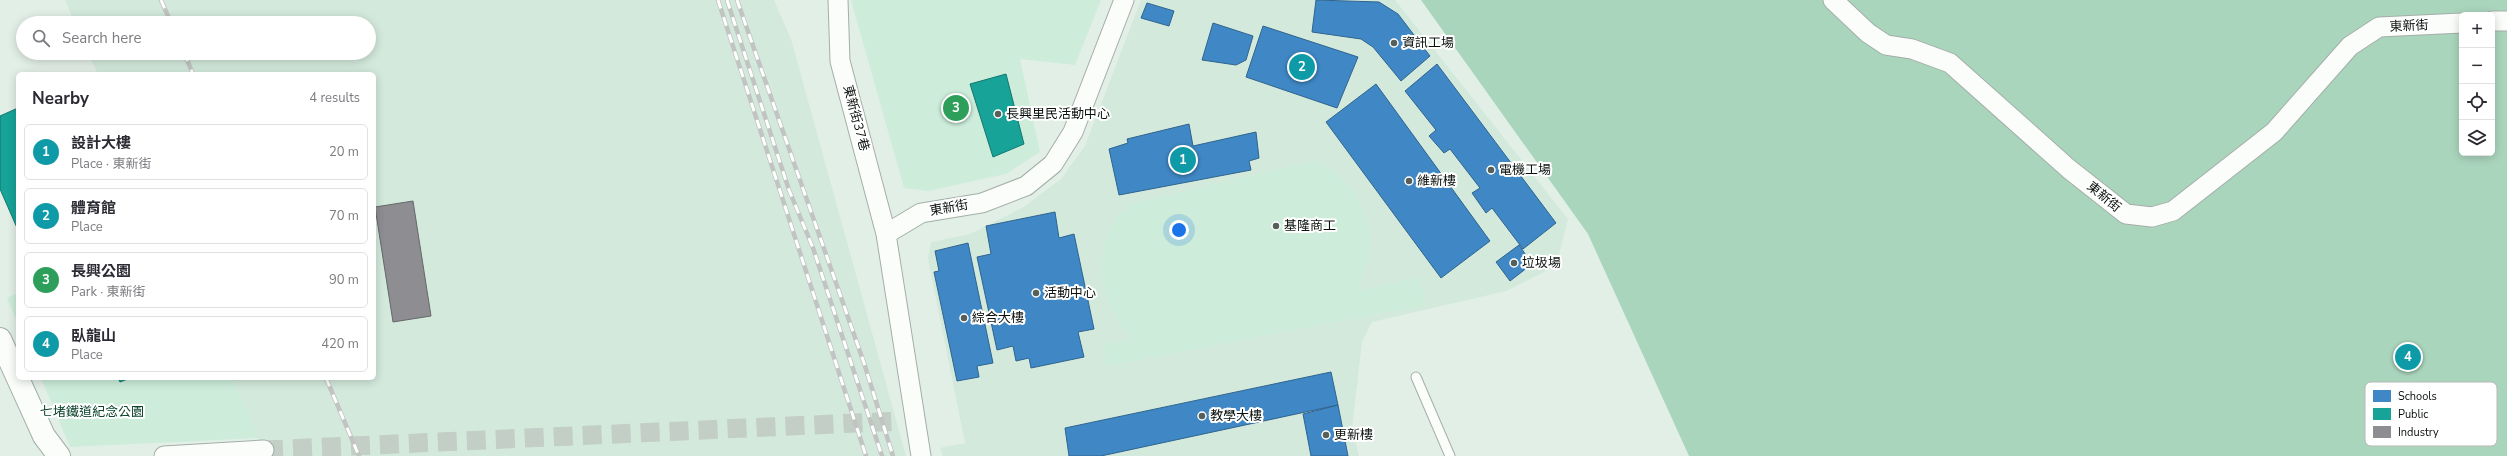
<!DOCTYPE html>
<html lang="en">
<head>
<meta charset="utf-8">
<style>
  :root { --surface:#fff; --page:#f2f2f3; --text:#2b2b33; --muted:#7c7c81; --line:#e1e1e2; --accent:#b45309 }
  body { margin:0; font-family:"Nunito Sans","Noto Sans TC",sans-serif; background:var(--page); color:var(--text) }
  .controls { position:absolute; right:12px; top:12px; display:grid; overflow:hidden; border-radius:6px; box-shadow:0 2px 10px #0003 }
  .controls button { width:36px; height:36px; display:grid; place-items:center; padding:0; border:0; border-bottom:1px solid var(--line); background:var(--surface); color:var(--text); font:20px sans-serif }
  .you { position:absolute; left:1179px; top:230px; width:14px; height:14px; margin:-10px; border:3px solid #fff; border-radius:50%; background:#1a73e8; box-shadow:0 0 0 6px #1a73e833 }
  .badge { display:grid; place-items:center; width:26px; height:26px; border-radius:50%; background:var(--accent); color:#fff; font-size:13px; font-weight:700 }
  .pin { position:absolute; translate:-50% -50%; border:2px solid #fff; box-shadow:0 1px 4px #0006 }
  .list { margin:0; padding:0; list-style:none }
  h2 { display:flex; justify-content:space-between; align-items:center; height:52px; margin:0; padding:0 16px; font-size:17px }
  h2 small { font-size:13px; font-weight:400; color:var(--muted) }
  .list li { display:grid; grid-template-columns:26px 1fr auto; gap:12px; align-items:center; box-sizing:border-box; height:56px; margin:0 8px 8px; padding:0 8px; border:1px solid var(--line); border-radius:6px }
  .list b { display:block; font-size:15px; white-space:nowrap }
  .list p { margin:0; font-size:13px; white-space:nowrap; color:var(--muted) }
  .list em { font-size:13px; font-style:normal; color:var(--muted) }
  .icon { flex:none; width:22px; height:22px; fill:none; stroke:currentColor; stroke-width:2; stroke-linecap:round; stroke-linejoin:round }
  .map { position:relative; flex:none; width:2507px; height:456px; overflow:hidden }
  .search { position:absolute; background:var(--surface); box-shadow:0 2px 10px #0003; left:16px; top:16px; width:360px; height:44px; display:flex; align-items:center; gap:10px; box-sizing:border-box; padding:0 14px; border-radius:22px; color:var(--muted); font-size:15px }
  .panel { position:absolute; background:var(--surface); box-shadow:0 2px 10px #0003; left:16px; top:72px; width:360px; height:308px; border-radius:6px }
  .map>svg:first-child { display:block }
</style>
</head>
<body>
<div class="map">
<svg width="2507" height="456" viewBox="0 0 2507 456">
  <rect width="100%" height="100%" fill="#e2efe7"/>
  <path fill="#d3e9dc" d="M65,0H774L791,39L906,456H266L232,378H374V74H98L88,53H369V23H75Z
    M1141,0H1395L1568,219L1556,266L1506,291L1372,322L1362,342L1352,428L1359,456H943L940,448L965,443L928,259L931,242L970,234L1022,208L1061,179L1085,146Z"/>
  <path fill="#cdedda" d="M851,0H1101L1075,65L1020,59L1040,152L1006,174L928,191L904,188Z
    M1313,161C1348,173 1373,212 1370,250C1368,264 1362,278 1358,291L1421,277L1425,305L1107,366L1104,345L1133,339C1102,306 1091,261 1115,220C1119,214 1125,209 1130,204Z
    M18,293V324L7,298Z
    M41,378H232L259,438L70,447Z"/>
  <path fill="#aad5bd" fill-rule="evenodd" d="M1421,0H2507V456H1689L1588,234ZM2462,15H2492V153H2462Z"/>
  <path fill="#3f88c5" stroke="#2f648e" d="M1316,0L1379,2L1398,14L1430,56L1401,81L1373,47L1361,39L1312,32Z
    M1147,3L1174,11L1169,26L1141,18Z
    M1213,23L1253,36L1246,60L1236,65L1202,60Z
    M1263,26L1358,57L1337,108L1246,77Z
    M1437,64L1556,223L1523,249L1492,208L1486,213L1472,193L1480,188L1450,149L1444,153L1429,136L1436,130L1405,91Z
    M1376,84L1490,241L1441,278L1326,122Z
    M1189,124L1193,146L1256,132L1259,158L1249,161L1251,170L1119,195L1109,149L1128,143L1127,139Z
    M1055,212L1059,238L1074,234L1094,329L1078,332L1084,357L1031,368L1029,358L1016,361L1013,346L997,350L977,257L991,254L986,226Z
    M968,243L993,363L977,366L979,377L957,381L934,272L939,271L935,251Z
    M1519,245L1532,264L1510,281L1496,262Z
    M1331,372L1338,405L1101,456H1069L1065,428Z
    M1338,405L1348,456H1311L1303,414Z"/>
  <path fill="#17a398" stroke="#13776e" d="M1006,74L1024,144L993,157L970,84Z
    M18,108V230L0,189V116Z
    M118,378H130L120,382Z"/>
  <path fill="#8d8d92" stroke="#66686a" d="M413,201L431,316L393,322L375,207Z"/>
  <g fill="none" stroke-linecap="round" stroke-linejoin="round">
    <path stroke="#c2cec6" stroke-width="19" stroke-dasharray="19 10" stroke-linecap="butt" d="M264,450L900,421"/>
    <g stroke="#a4aea8" stroke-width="11">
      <path id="lane" d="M1416,377L1450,456"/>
    </g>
    <g stroke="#a4aea8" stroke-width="21">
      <path id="street" d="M838,0L840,61L886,234L921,456
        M1833,0L1868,33L1886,45L1912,49L1950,63L2069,169L2126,214L2152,217L2173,211L2274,132L2350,46L2379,27L2462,23
        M2492,21H2507
        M886,234L921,213L982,203L1026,186L1053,164L1073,132L1124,0
        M164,456L264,450"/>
    </g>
    <g stroke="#a4aea8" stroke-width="24">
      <path id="secondary" d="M0,339L44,436L59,456"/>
    </g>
    <use href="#lane" stroke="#fbfdfb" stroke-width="9"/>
    <use href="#street" stroke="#fbfdfb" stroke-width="19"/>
    <use href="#secondary" stroke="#fbfdfb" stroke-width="22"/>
    <g stroke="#c1c4c2" stroke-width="4.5">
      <path id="rail" d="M161,0L171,23
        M718,0L866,456
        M727,0L789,190L813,248L882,456
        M737,0L864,363L893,456
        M184,53L193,74
        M326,378L359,456"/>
    </g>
    <use href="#rail" stroke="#fff" stroke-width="3" stroke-dasharray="9" stroke-linecap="butt"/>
  </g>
  <g fill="#565f59" stroke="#fff" stroke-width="1.5">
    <circle cx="1394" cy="43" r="4"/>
    <circle cx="998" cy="114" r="4"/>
    <circle cx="1491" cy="170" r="4"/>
    <circle cx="1409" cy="181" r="4"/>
    <circle cx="1276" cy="226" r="4"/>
    <circle cx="1514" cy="263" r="4"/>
    <circle cx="1036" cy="293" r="4"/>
    <circle cx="964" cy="318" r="4"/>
    <circle cx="1202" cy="416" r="4"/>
    <circle cx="1326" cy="435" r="4"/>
  </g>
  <g text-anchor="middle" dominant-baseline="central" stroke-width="4" stroke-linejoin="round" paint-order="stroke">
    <g font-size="13" fill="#0a110d" stroke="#fff">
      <text transform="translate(2409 26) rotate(-3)">東新街</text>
      <text transform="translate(856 118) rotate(75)">東新街37巷</text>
      <text transform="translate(2104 197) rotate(39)">東新街</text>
      <text transform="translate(949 208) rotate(-10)">東新街</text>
    </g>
    <g font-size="13" fill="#0a110d" stroke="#fff" text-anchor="start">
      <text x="1402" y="43">資訊工場</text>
      <text x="1006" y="114">長興里民活動中心</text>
      <text x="1499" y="170">電機工場</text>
      <text x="1417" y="181">維新樓</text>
      <text x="1284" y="226">基隆商工</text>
      <text x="1522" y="263">垃圾場</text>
      <text x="1044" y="293">活動中心</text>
      <text x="972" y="318">綜合大樓</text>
      <text x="1210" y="416">教學大樓</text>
      <text x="1334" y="435">更新樓</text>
    </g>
    <g font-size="13" fill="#0d442c" stroke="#fff">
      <text x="92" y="412">七堵鐵道紀念公園</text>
    </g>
  </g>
  <rect x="2365" y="382" width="132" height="64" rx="6" fill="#fff" stroke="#b6b8b6" stroke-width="1"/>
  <rect x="2373" y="390" width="18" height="12" fill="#3f88c5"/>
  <rect x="2373" y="408" width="18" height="12" fill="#17a398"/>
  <rect x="2373" y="426" width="18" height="12" fill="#8d8d92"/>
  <g font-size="11" fill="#0a110d">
    <text x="2398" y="400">Schools</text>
    <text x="2398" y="418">Public</text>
    <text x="2398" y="436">Industry</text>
  </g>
</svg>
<div class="controls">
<button>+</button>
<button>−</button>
<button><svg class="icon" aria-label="locate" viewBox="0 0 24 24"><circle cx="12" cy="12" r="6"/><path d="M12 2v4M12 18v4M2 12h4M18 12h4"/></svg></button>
<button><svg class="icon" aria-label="layers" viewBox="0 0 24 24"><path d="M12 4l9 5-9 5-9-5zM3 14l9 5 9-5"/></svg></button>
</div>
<div class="you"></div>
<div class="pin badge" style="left:1183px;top:160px;background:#0f9aa8">1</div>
<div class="pin badge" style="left:1302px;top:67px;background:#0f9aa8">2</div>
<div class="pin badge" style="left:956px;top:108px;background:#2e9e5b">3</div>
<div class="pin badge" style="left:2408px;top:357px;background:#0f9aa8">4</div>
<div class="search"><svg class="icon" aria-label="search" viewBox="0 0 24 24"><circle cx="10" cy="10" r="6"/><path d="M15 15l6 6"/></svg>Search here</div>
<section class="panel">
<h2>Nearby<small>4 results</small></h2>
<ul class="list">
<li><span class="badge" style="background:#0f9aa8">1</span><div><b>設計大樓</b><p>Place · 東新街</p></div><em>20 m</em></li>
<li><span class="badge" style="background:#0f9aa8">2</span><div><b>體育館</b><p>Place</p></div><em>70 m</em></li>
<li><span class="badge" style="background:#2e9e5b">3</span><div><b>長興公園</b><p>Park · 東新街</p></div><em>90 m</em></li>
<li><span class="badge" style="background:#0f9aa8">4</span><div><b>臥龍山</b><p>Place</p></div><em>420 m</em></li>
</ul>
</section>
</div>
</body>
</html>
